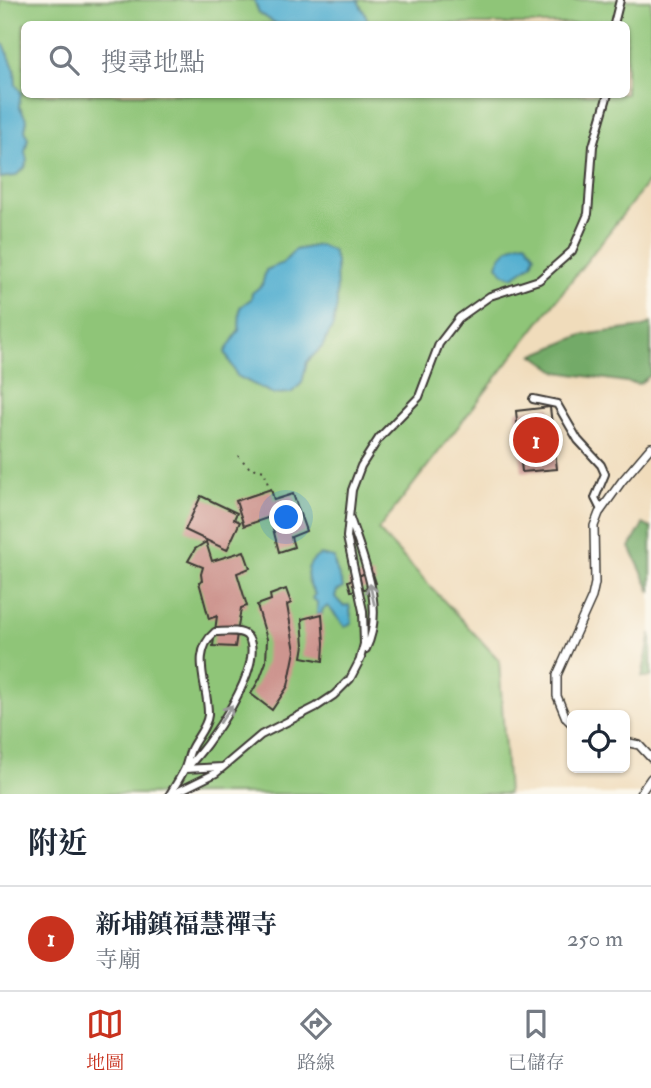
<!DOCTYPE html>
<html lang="zh-TW">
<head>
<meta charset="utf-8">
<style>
  :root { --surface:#fff; --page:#f2f2f3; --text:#1f2937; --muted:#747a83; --line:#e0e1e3; --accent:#c8321e }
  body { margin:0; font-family:"IM FELL Double Pica","Noto Serif TC",serif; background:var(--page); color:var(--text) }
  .controls { position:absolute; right:21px; bottom:21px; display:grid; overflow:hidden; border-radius:10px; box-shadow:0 2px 5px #0004 }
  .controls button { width:63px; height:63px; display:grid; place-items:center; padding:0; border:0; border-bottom:2px solid var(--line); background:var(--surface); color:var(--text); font:35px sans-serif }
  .you { position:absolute; left:287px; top:518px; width:24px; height:24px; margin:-18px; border:5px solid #fff; border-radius:50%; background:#1a73e8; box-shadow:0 0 0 10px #1a73e833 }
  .badge { display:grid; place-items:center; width:46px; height:46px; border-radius:50%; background:var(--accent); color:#fff; font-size:23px; font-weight:700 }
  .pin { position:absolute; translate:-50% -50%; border:4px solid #fff; box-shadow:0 2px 7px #0006 }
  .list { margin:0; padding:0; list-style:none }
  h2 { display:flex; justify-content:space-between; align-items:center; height:91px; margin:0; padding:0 28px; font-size:30px }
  h2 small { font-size:23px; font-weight:400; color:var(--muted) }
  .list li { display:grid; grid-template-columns:46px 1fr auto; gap:21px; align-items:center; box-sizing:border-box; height:105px; padding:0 28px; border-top:2px solid var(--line) }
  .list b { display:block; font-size:26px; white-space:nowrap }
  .list p { margin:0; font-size:23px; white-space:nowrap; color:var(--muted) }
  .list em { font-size:23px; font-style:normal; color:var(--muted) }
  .icon { flex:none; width:38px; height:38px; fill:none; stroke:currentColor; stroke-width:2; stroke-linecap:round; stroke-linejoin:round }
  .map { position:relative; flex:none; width:651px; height:794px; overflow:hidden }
  .search { position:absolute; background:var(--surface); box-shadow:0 2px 5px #0004; left:21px; right:21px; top:21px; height:77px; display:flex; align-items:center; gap:18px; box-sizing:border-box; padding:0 24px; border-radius:10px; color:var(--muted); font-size:26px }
  .sheet { height:196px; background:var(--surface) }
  nav { display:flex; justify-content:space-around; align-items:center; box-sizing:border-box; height:98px; border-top:2px solid var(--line); background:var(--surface); font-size:19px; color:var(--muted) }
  nav a { display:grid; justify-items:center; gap:4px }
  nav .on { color:var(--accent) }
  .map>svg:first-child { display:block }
</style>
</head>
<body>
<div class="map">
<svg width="651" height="794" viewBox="0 0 651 794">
  <rect width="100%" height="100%" fill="#fbf7ec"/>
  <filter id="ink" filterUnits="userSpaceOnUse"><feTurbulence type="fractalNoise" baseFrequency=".0143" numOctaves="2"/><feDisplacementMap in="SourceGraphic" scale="14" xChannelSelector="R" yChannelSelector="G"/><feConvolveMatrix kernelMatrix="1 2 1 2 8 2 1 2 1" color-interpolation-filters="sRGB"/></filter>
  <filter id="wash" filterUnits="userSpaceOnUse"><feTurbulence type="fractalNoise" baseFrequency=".00686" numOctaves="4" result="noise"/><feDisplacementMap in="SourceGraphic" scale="28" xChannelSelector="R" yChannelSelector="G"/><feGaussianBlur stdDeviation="1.57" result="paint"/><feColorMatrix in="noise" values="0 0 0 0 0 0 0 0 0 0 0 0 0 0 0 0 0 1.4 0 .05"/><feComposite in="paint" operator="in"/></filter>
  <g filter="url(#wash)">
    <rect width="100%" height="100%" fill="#f0dcbb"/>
    <path fill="#8fc578" stroke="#56704a" stroke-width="2" fill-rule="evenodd" d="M0,0H651V178L378,530L499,660L508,794H0ZM24,24H626V94H24Z"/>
    <path fill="#73aa68" stroke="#486342" stroke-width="2" d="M651,323V375L639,384L558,372L534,355L582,335L643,327Z
      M643,524L651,528V592L630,547Z
      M651,633V677H642Z"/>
    <path fill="#52afd0" stroke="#376676" stroke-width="2" d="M254,0H358C361,10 368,14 368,24H277L259,13Z
      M0,42L5,46L15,70L16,85L21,92L19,106L27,120L25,130L28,138L25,152L27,160L25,168L15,176L0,178Z
      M526,242L535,255L532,264L513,277L504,274L497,265C501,252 513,243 526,242Z
      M319,245L333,251L336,262L337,305L333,326L322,347L307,362L302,383L291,393L273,394L237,376L225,352L239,330L240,307L251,299L252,293L262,285L266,270L283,263L295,250Z
      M320,555L334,558C334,569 341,577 343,588L337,591L335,597L343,606L349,605L352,622L345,627L328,606L322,610V614L317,615V602L312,598L315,594C304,579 304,564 320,555Z"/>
    <g id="blocks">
      <path fill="#cd958f" d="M550,407L557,469L522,472L516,411Z
        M271,489L274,500L293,494L306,531L291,537L294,547L279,552L270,517L244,526L236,501Z
        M201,496L237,513L234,519L240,522L227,550L185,530Z
        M206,542L212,561L244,551L250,568L237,573L247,606L241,608L235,647L213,646L217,616L209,619L199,582L202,581L201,574L203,567L188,561L195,549Z
        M365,573L366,576L373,574L376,583L369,585V588L351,591L348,581Z
        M286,589L291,603L287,605L295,651L288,686L272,710L251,694L260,678L266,662L267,639L257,605L271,600L270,595Z
        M322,614L324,643L323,661L302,657L304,645L302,619Z"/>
    </g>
  </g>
  <g filter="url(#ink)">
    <use href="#blocks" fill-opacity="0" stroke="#3c3934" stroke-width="2"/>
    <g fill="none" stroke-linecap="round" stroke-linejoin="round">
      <g stroke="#3c3934" stroke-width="10">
        <path id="minor" d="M614,24L620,0
          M533,399L557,404L578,440L601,465L605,474L595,498L601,510
          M350,518C363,558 386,608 366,649
          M360,659L364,644L363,611L347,537L352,490L361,466L379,438L419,397L439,344L459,318L490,296L539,280L572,251L588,214L593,146L608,94
          M185,769L222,767
          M170,794C175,786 180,778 184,770C187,764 188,756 191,749C196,738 207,727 208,715C209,686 189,654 215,632C224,632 240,629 247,636C269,662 206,751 185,769
          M173,794L216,773L261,735L316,707L334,695L350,679L361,658"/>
      </g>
      <g stroke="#3c3934" stroke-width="10">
        <path id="tertiary" d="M572,724L566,718L557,696V675L592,597L595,583L594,526L599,513L622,481L651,447
          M625,742L639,745L651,758
          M640,794L651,778"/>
      </g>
      <path stroke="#3c3934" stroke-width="2" stroke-dasharray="2 5" stroke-linecap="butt" d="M238,456L249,467L264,471L269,488"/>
      <use href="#minor" stroke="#fff" stroke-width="6"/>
      <use href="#tertiary" stroke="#fff" stroke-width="7"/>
    </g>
    <defs><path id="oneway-shaft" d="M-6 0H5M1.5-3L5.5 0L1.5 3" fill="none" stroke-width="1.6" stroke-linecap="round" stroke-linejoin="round" transform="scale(1.75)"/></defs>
    <g stroke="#999">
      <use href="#oneway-shaft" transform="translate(372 594) rotate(-102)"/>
      <use href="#oneway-shaft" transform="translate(226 714) rotate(-56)"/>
    </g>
  </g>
</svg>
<div class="controls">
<button><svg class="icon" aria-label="locate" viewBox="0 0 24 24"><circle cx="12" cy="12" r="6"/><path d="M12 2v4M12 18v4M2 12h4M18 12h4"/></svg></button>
</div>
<div class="you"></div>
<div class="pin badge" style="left:536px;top:440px">1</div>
<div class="search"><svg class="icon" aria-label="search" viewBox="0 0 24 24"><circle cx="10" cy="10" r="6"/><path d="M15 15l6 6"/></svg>搜尋地點</div>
</div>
<section class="sheet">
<h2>附近<small></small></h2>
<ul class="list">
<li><span class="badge">1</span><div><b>新埔鎮福慧禪寺</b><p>寺廟</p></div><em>250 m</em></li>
</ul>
</section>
<nav>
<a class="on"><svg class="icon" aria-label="map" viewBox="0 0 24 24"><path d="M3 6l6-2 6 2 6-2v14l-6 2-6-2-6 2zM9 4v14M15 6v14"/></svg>地圖</a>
<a><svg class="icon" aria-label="directions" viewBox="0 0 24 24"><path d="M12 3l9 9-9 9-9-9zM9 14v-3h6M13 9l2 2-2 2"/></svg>路線</a>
<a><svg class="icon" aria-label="saved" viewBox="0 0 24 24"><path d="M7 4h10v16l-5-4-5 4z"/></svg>已儲存</a>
</nav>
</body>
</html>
